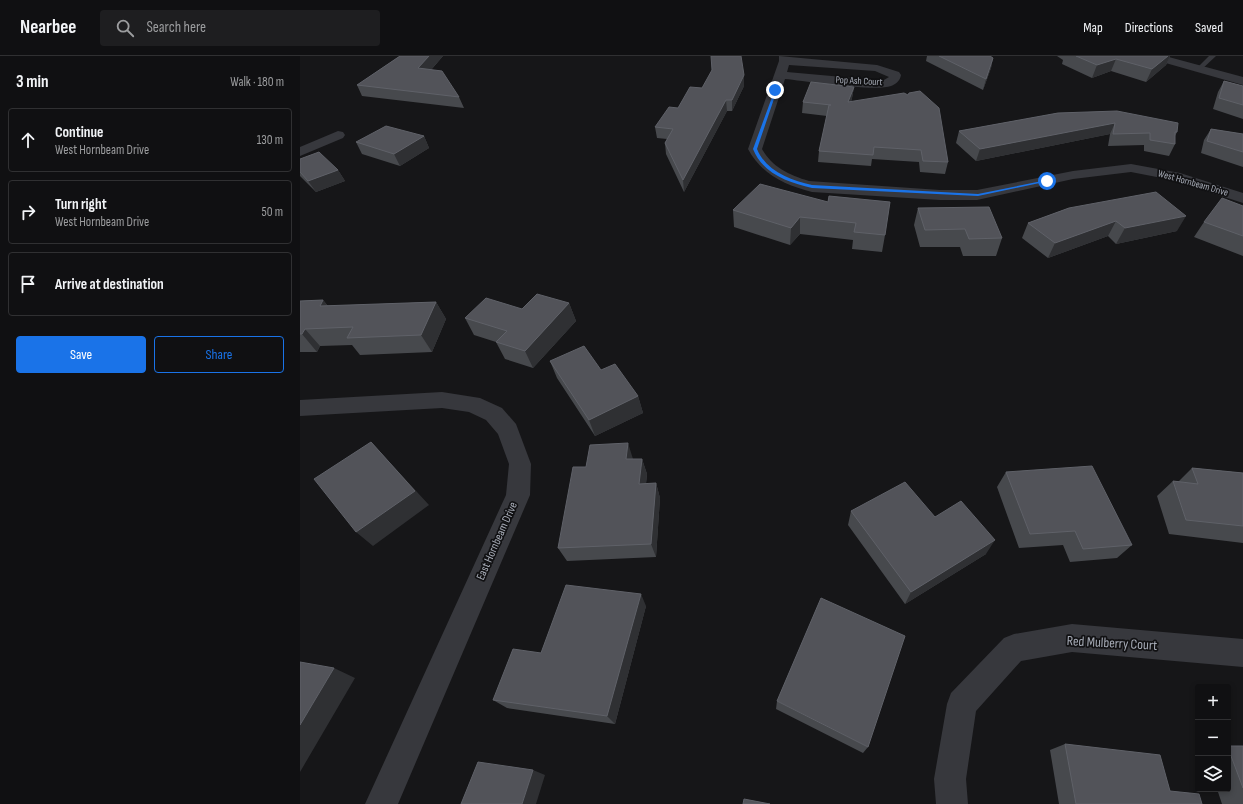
<!DOCTYPE html>
<html lang="en">
<head>
<meta charset="utf-8">
<style>
  :root { --surface:#101012; --page:#1e1e20; --text:#f1f3f6; --muted:#9c9d9f; --line:#303032; --accent:#1a73e8 }
  body { margin:0; font-family:"Sofia Sans Condensed",sans-serif; background:var(--page); color:var(--text) }
  .controls { position:absolute; right:12px; bottom:12px; display:grid; overflow:hidden; border-radius:4px; box-shadow:0 2px 6px #0003 }
  .controls button { width:36px; height:36px; display:grid; place-items:center; padding:0; border:0; border-bottom:1px solid var(--line); background:var(--surface); color:var(--text); font:20px sans-serif }
  .stop { position:absolute; width:12px; height:12px; margin:-9px; border:3px solid #1a73e8; border-radius:50%; background:#fff }
  .stop.end { background:#1a73e8; border-color:#fff; box-shadow:0 1px 4px #0008 }
  .list { margin:0; padding:0; list-style:none }
  h2 { display:flex; justify-content:space-between; align-items:center; height:52px; margin:0; padding:0 16px; font-size:17px }
  h2 small { font-size:13px; font-weight:400; color:var(--muted) }
  .list li { display:grid; grid-template-columns:26px 1fr auto; gap:12px; align-items:center; box-sizing:border-box; height:64px; margin:0 8px 8px; padding:0 8px; border:1px solid var(--line); border-radius:4px }
  .list b { display:block; font-size:15px; white-space:nowrap }
  .list p { margin:0; font-size:13px; white-space:nowrap; color:var(--muted) }
  .list em { font-size:13px; font-style:normal; color:var(--muted) }
  .actions { display:flex; gap:8px; padding:12px 16px }
  .actions a { flex:1; padding:9px 0; border:1px solid var(--accent); border-radius:4px; text-align:center; font-size:14px; color:var(--accent) }
  .actions .main { background:var(--accent); color:#fff }
  .icon { flex:none; width:22px; height:22px; fill:none; stroke:currentColor; stroke-width:2; stroke-linecap:round; stroke-linejoin:round }
  .map { position:relative; flex:none; width:943px; height:748px; overflow:hidden }
  header { display:flex; align-items:center; gap:24px; box-sizing:border-box; height:56px; padding:0 20px; background:var(--surface); border-bottom:1px solid var(--line) }
  header strong { font-size:19px }
  nav { display:flex; gap:22px; margin-inline-start:auto; font-size:14px }
  .search { width:280px; height:36px; background:var(--page); display:flex; align-items:center; gap:10px; box-sizing:border-box; padding:0 14px; border-radius:4px; color:var(--muted); font-size:15px }
  main { display:flex }
  aside { flex:1; background:var(--surface) }
  .map>svg:first-child { display:block }
</style>
</head>
<body>
<header>
<strong>Nearbee</strong>
<div class="search"><svg class="icon" aria-label="search" viewBox="0 0 24 24"><circle cx="10" cy="10" r="6"/><path d="M15 15l6 6"/></svg>Search here</div>
<nav><a>Map</a><a>Directions</a><a>Saved</a></nav>
</header>
<main>
<aside>
<h2>3 min<small>Walk · 180 m</small></h2>
<ul class="list">
<li><svg class="icon" aria-label="ahead" viewBox="0 0 24 24"><path d="M12 20V5M6 11l6-6 6 6"/></svg><div><b>Continue</b><p>West Hornbeam Drive</p></div><em>130 m</em></li>
<li><svg class="icon" aria-label="right" viewBox="0 0 24 24"><path d="M7 20v-9h11M14 6l5 5-5 5"/></svg><div><b>Turn right</b><p>West Hornbeam Drive</p></div><em>50 m</em></li>
<li><svg class="icon" aria-label="arrive" viewBox="0 0 24 24"><path d="M6 21V4h12l-3 4 3 4H6"/></svg><div><b>Arrive at destination</b></div></li>
</ul>
<div class="actions"><a class="main">Save</a><a>Share</a></div>
</aside>
<div class="map">
<svg width="943" height="748" viewBox="0 0 943 748">
  <rect width="100%" height="100%" fill="#161618"/>
  <g fill="none" stroke-linecap="round" stroke-linejoin="round">
    <path fill="#37383d" fill-rule="evenodd" d="M909,0H916L901,14H897V12Z"/>
    <path fill="#37383d" fill-rule="evenodd" d="M479,0L577,9L599,16L601,19C600,25 596,28 591,30C575,36 506,25 485,23L462,93C472,111 489,119 509,125L640,134H677L773,115L831,108L880,117L943,137V147L872,124L831,116L773,123L677,144H640L512,136C485,129 462,119 448,93L479,5ZM489,9L575,15L589,21L584,24H576L487,16Z
      M846,0H865L943,21V29L848,2Z
      M38,75L43,76L45,79L43,82L0,100V91Z
      M142,336L180,342L202,352L216,368L231,408L230,439L98,748H65L206,439L209,408L198,378L186,364L169,356L142,352L0,360V344Z
      M772,568L943,583V611L772,596L721,605L676,655L666,723L668,748H636L634,723L647,648L651,637L704,582L714,578Z"/>
  </g>
  <path fill="#47494d" d="M100,0H143L131,14L159,41L164,52L62,40L57,29Z
    M627,0H690L693,2L691,12L683,34L626,5Z
    M757,0H870L866,9L846,26L811,15L792,22L762,8L763,4Z
    M924,25L943,30V63L913,53L918,36Z
    M444,30L432,55H427L384,136L366,98L365,87L367,83L357,82L355,71L378,52Z
    M554,31L552,42L551,46L648,106L645,118L620,116L619,106L572,103L571,110L518,106L519,95L527,60L502,57L503,46Z
    M758,57L877,76L875,80V88L869,100L844,95V89L808,90L810,78L676,105L656,87L659,75Z
    M911,73L943,78V111L901,97L904,84Z
    M124,80L129,92L100,110L62,98L56,86Z
    M0,103L38,114L45,125L16,136L0,120Z
    M528,146L585,179L582,196L552,193L553,184L500,178L490,189L434,171L433,154Z
    M943,150V200L894,181L904,166Z
    M618,152L702,182L696,200H663L660,191H620L614,169Z
    M769,152L877,175L816,188L808,180L748,202L722,182L728,167Z
    M23,244L28,250L136,246L146,263L132,296L60,299L52,289L20,290L17,296H0V245Z
    M269,247L276,265L233,312L205,303L196,286L174,279L165,262L222,253Z
    M250,305L301,314L338,340L343,357L295,380L257,322Z
    M333,403H342L347,418L346,428L356,427L360,442L356,501L267,505L258,492L286,411Z
    M892,412L943,417V487L869,478L857,440L873,425L878,426Z
    M706,416L832,489L817,502L770,506L763,489L719,492L697,431Z
    M551,455L635,461L686,498L605,548L548,469Z
    M346,550L315,668L207,652L193,644L241,597Z
    M477,645L568,691L563,697L476,653Z
    M765,688L870,735L902,748H759L750,694Z
    M928,690H943V748H922L917,733H928Z"/>
  <path fill="#2f3033" d="M129,0H143L123,23L118,12Z
    M868,0H870L866,9L846,26L852,13Z
    M693,2L691,12L683,34L686,23Z
    M816,3L811,15L792,22L797,9Z
    M444,19V30L432,55V44Z
    M554,31L552,42L547,58L548,46Z
    M426,44L427,55L384,136L383,124Z
    M815,67L810,78L676,105L680,93Z
    M124,80L129,92L100,110L94,98Z
    M38,114L45,125L16,136L8,125Z
    M886,160L877,175L816,188L825,172Z
    M500,161V178L490,189L491,172Z
    M816,165L808,180L748,202L755,187Z
    M23,244L37,261L20,250Z
    M136,246L146,263L132,296L121,279Z
    M269,247L276,265L233,312L225,295Z
    M5,273L20,290L17,296L2,278Z
    M338,340L343,357L295,380L289,364Z
    M71,386L129,449L73,490L56,476Z
    M328,387L333,403L332,419L326,403Z
    M342,403L347,418L344,443L339,428Z
    M356,427L360,442L356,501L351,488Z
    M695,484L686,498L605,548L611,536Z
    M341,538L346,550L315,668L307,660Z
    M34,612L55,622L0,716V669Z
    M233,714L245,719L236,748H222Z"/>
  <path fill="#525359" stroke="#5f6168" d="M100,0H129L118,12L142,15L159,41L57,29Z
    M411,0H441L444,19L432,44H426L383,124L365,87L373,73L355,71L369,51L378,52L390,31L402,32L412,14Z
    M639,0H690L693,2L686,23Z
    M776,0H868L852,13L816,3L797,9Z
    M924,25L943,30V49L919,42Z
    M511,26L554,31L548,46L604,37L608,39L609,37L620,35L639,52L648,106L623,105L621,94L574,91L573,99L519,95L529,49H531L503,46Z
    M817,55L878,67L877,76H875V88L850,84V77L813,78L815,67L680,93L659,75L758,57Z
    M86,70L124,80L94,98L56,86Z
    M911,73L943,78V96L907,85Z
    M19,96L38,114L8,125L0,116V103Z
    M460,128L528,146L529,140L590,146L585,179L554,176L556,167L500,161L491,172L433,154Z
    M856,136L886,160L825,172L816,165L755,187L728,167L769,152Z
    M922,142L943,150V180L904,166Z
    M689,151L702,182L669,183L665,173L625,174L618,152Z
    M237,238L269,247L225,295L196,286L207,275L165,262L186,242L222,253Z
    M23,244L20,250L136,246L121,279L47,282L53,271L5,273L2,278H0V245Z
    M284,290L301,314L315,308L338,340L289,364L250,305Z
    M71,386L115,435L56,476L14,423Z
    M328,387L326,403H342L339,428L356,427L351,488L258,492L273,411H286L290,389Z
    M792,410L832,489L783,493L775,475L730,478L706,416Z
    M892,412L943,417V470L886,464L873,425L898,428Z
    M605,426L635,461L661,445L695,484L611,536L551,455Z
    M266,529L341,538L307,660L193,644L213,593L241,597Z
    M521,542L605,580L568,691L477,645Z
    M0,606L34,612L0,669Z
    M765,688L860,699L870,735L899,738L902,748H776Z
    M928,690H943V732L928,692Z
    M178,706L233,714L222,748H161Z
    M444,743L470,748H443Z"/>
  <path fill="#1a73e8" d="M475,33L477,34L457,93C466,115 490,124 512,129L678,138L747,124L749,125L678,140L512,132C488,126 463,118 453,93Z"/>
  <g text-anchor="middle" dominant-baseline="central" stroke-width="3.5" stroke-linejoin="round" paint-order="stroke">
    <g font-size="10" fill="#a8adb8" stroke="#111113">
      <text transform="translate(559 25) rotate(3)">Pop Ash Court</text>
      <text transform="translate(893 127) rotate(16)">West Hornbeam Drive</text>
    </g>
    <g font-size="12" fill="#a8adb8" stroke="#111113">
      <text transform="translate(197 485) rotate(-66)">East Hornbeam Drive</text>
    </g>
    <g font-size="14" fill="#a8adb8" stroke="#111113">
      <text transform="translate(812 587) rotate(3)">Red Mulberry Court</text>
    </g>
  </g>
</svg>
<div class="controls">
<button>+</button>
<button>−</button>
<button><svg class="icon" aria-label="layers" viewBox="0 0 24 24"><path d="M12 4l9 5-9 5-9-5zM3 14l9 5 9-5"/></svg></button>
</div>
<div class="stop" style="left:747px;top:125px"></div>
<div class="stop end" style="left:475px;top:34px"></div>
</div>
</main>
</body>
</html>
